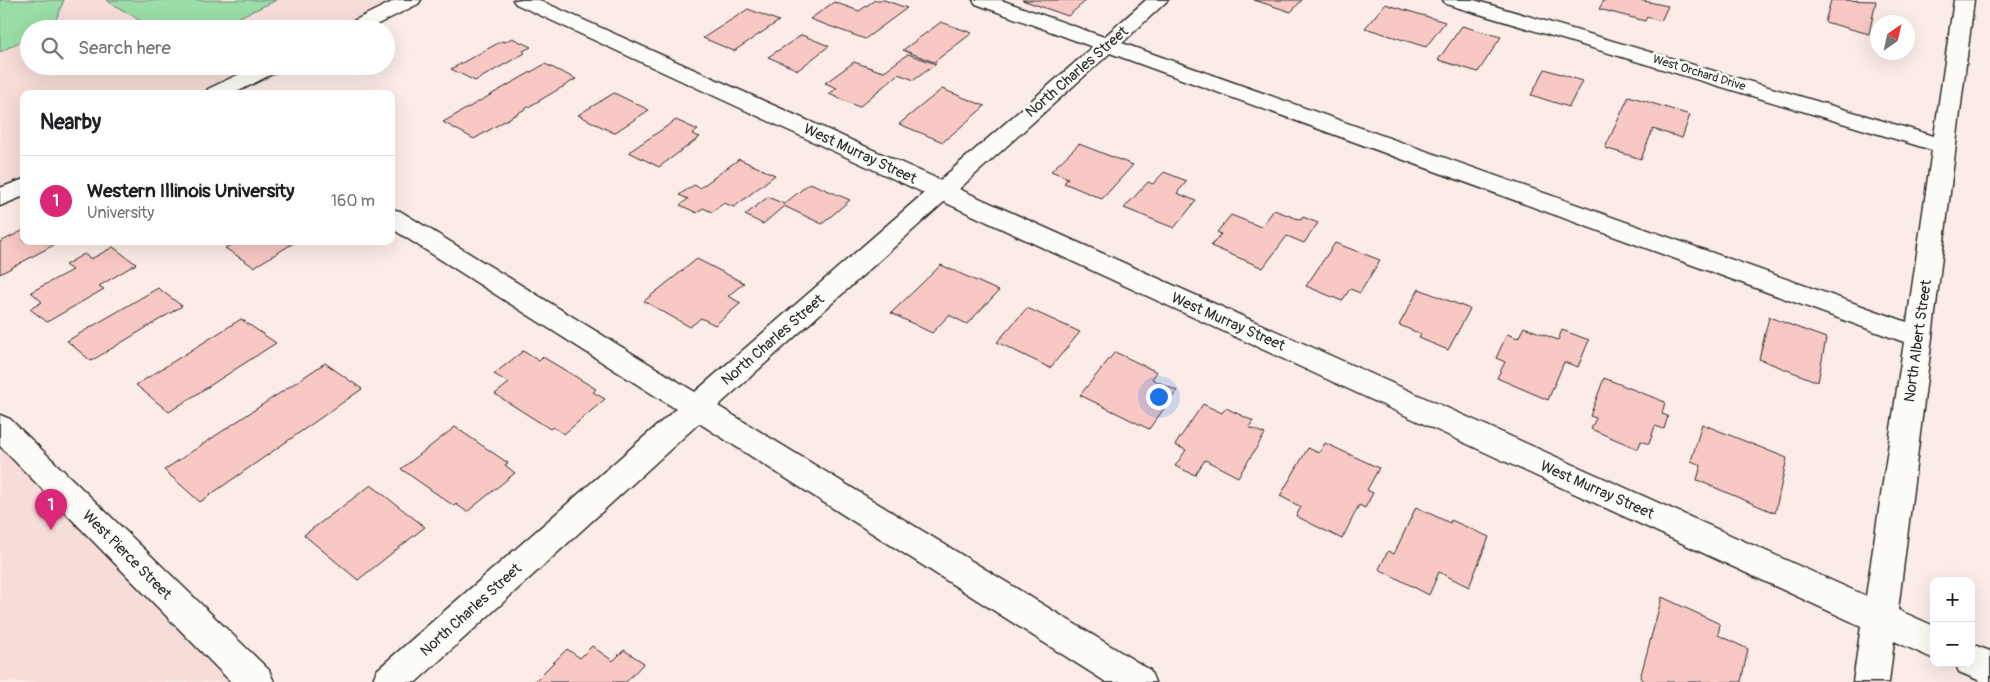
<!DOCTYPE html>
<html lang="en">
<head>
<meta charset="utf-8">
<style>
  :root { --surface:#fff; --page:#f6f6f6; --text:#202124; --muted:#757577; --line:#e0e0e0; --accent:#db2777 }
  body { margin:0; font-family:Pangolin,sans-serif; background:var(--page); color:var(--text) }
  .controls { position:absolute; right:15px; bottom:15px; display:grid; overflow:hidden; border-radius:10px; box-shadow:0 5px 20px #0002 }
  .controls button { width:45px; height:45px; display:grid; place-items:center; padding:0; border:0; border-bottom:1px solid var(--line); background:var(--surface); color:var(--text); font:25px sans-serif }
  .compass { position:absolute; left:1870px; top:15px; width:45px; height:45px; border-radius:50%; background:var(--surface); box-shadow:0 5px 20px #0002; rotate:34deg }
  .you { position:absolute; left:1158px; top:396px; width:18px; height:18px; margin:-12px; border:4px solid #fff; border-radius:50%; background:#1a73e8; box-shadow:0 0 0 8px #1a73e833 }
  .badge { display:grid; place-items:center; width:32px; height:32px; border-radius:50%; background:var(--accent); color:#fff; font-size:16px; font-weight:700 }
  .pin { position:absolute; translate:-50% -41px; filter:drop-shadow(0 1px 2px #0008) }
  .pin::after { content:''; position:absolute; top:26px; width:18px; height:15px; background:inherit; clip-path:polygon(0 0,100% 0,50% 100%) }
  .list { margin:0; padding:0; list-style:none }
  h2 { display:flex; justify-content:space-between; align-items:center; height:65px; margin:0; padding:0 20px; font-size:21px }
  h2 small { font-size:16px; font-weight:400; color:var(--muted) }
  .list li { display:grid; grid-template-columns:32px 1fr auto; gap:15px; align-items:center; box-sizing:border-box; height:90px; padding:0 20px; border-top:1px solid var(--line) }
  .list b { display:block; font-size:19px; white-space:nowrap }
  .list p { margin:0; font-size:16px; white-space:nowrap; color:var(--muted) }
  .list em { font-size:16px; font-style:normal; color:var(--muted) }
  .icon { flex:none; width:28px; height:28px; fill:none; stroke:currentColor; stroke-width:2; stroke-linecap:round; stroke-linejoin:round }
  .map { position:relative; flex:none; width:1990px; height:682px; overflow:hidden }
  .search { position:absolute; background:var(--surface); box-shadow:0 5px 20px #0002; left:20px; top:20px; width:375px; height:55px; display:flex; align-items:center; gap:12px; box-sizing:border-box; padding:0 18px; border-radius:28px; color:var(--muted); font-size:19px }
  .panel { position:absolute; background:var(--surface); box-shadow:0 5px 20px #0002; left:20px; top:90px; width:375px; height:155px; border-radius:10px }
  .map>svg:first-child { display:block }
</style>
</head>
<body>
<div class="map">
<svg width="1990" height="682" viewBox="0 0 1990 682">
  <rect width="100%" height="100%" fill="#fcece8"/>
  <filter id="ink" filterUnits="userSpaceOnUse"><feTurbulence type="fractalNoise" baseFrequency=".02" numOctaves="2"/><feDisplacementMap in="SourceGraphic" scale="10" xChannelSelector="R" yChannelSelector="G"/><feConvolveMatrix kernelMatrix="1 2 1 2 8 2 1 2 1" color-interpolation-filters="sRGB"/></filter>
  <g filter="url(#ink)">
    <path fill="#f7ddd9" d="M0,0H411L351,29H29V66H273L216,94H24V186L0,198Z
      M0,427L256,682H0Z"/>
    <path fill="#9adda8" stroke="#62846a" d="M0,0H64L55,22L43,29H29V37L0,52Z
      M106,0H277L213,29H154Z"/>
    <path fill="#f8c8c4" stroke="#2b2b2b" d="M875,0H884L907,8L865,39L810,19L834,2L859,11Z
      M1022,0H1087L1068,16Z
      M1254,0H1302L1291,12Z
      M1604,0H1639L1668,6L1661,21L1647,17L1645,21L1599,9Z
      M1831,0L1876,1L1869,34L1825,22Z
      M1385,4L1445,22L1426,47L1365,28Z
      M748,9L779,21L734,51L703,38Z
      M941,22L972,33L934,62L903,50Z
      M1462,26L1501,37L1478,72L1438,60Z
      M802,35L829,46L798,70L768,57Z
      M512,38L531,47L523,51L525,53L475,81L451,69L502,41L505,42Z
      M908,54L936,64L914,80L898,74L859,107L829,94L837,88L825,83L854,62L883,72Z
      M545,64L576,79L474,139L443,122Z
      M1545,69L1582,81L1569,107L1531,95Z
      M942,89L985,106L943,142L899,124Z
      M614,93L649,110L614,133L578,115Z
      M1629,96L1690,115L1682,138L1653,129L1641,159L1605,148Z
      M676,120L698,130L692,134L700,137L659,167L629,152Z
      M1079,144L1133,165L1102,199L1064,183L1068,178L1051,171Z
      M739,159L775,175L734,207L724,203L712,212L703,208L697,213L680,205L688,199L679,195L694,185L700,188Z
      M1164,172L1187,181L1177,193L1196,201L1174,228L1124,208L1148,182L1153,184Z
      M810,183L850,200L822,224L784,206L763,224L745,215L768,197L784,204Z
      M1274,210L1301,220L1303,217L1318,223L1304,243L1287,236L1263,268L1211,246L1221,234L1217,232L1231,215L1261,227Z
      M24,230V241H61L0,274V242Z
      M233,241H297L254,267L225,248L235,243Z
      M1335,243L1380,260L1360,293L1350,289L1342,301L1306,286Z
      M113,247L136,264L99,286L104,289L47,322L30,309L42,302L31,292L72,270L65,265L84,254L91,259Z
      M697,259L744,283L728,296L741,303L715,325L701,318L690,327L644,301Z
      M941,265L999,291L967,324L949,315L932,333L891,313Z
      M158,288L182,306L91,361L67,341Z
      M1419,289L1470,309L1448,350L1419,338L1421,334L1399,325Z
      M1027,308L1080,332L1050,368L997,342Z
      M1769,317L1826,338L1818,382L1759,359Z
      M241,319L276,343L169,412L136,385Z
      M1524,327L1558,340L1562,330L1589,340L1578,367L1564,362L1548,400L1497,378L1505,362L1496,358L1507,334L1518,338Z
      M523,351L539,361L543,357L596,389L593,392L605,399L564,434L553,427L550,429L495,394L509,383L494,374Z
      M1115,352L1157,372L1152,379L1177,391L1149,429L1080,395Z
      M325,363L362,389L200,502L164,470Z
      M1604,378L1665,402L1662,414L1668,416L1664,429L1655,426L1649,444L1641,441L1638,449L1591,429L1596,418L1590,416Z
      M1203,404L1222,413L1226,408L1253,421L1249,427L1265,434L1238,477L1205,460L1195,475L1175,466L1186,450L1175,445Z
      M1702,424L1787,458L1775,513L1697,480L1701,465L1691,461Z
      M455,427L508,463L505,465L515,473L467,512L456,504L454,506L401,469Z
      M1325,443L1379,468L1367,490L1373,493L1365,508L1359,505L1342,539L1296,516L1301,507L1280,496L1308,448L1319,453Z
      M371,485L425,527L358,580L304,535Z
      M1416,507L1450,523L1451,520L1489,537L1469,587L1439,572L1429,595L1379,569L1388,551L1394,554Z
      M1662,597L1720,624L1718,635L1748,649L1741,682H1647L1640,678Z
      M592,646L613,661L624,650L644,663L626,682H534L567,649L580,658Z"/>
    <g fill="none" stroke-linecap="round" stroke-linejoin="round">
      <g stroke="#2b2b2b" stroke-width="3">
        <path id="minor" d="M396,0H421L418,4L368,29H342L345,25Z
          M513,0H539L940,180L1093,47L976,4L973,0H1001L1104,37L1146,0H1168L1122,43L1907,322L1932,150L1446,4L1443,0H1474L1934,136L1954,0H1974L1898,610L1934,626V659L1894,641L1889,682H1853L1861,626L944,202L718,406L1150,670L1155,682H1106L699,423L416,682H372L377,670L676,409L391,228V209L400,211L695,392L924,193L516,4ZM1110,53L1904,342L1866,596L959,189Z
          M256,66H283L280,70L233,94H205L208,89Z
          M24,179V196L0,206V188Z
          M0,415L10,419L269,670L274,682H231L0,446Z
          M1971,644L1990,651V682H1983L1959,672L1955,663H1971Z"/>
      </g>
      <use href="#minor" fill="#fdfcf7" fill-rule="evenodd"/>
    </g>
  </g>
  <g text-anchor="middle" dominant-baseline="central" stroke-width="5" stroke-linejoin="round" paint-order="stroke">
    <g font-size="12" fill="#2b2b2b" stroke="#fdfcf7">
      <text transform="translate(1699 73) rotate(17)">West Orchard Drive</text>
    </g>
    <g font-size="15" fill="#2b2b2b" stroke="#fdfcf7">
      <text transform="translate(1077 72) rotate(-41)">North Charles Street</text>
      <text transform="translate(860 154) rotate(25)">West Murray Street</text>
      <text transform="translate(1228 322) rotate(24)">West Murray Street</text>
      <text transform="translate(773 340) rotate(-41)">North Charles Street</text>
      <text transform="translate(1918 341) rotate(-82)">North Albert Street</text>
      <text transform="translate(1597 490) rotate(24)">West Murray Street</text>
      <text transform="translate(127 555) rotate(45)">West Pierce Street</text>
      <text transform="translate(471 610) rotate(-42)">North Charles Street</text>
    </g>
  </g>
</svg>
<div class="controls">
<button>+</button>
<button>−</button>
</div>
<svg class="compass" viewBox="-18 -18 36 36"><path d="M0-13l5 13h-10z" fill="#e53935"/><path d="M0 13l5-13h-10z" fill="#757577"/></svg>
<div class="you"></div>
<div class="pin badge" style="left:51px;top:530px">1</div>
<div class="search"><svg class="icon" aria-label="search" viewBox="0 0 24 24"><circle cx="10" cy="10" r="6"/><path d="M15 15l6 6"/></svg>Search here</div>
<section class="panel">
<h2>Nearby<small></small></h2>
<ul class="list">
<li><span class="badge">1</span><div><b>Western Illinois University</b><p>University</p></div><em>160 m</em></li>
</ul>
</section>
</div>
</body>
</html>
